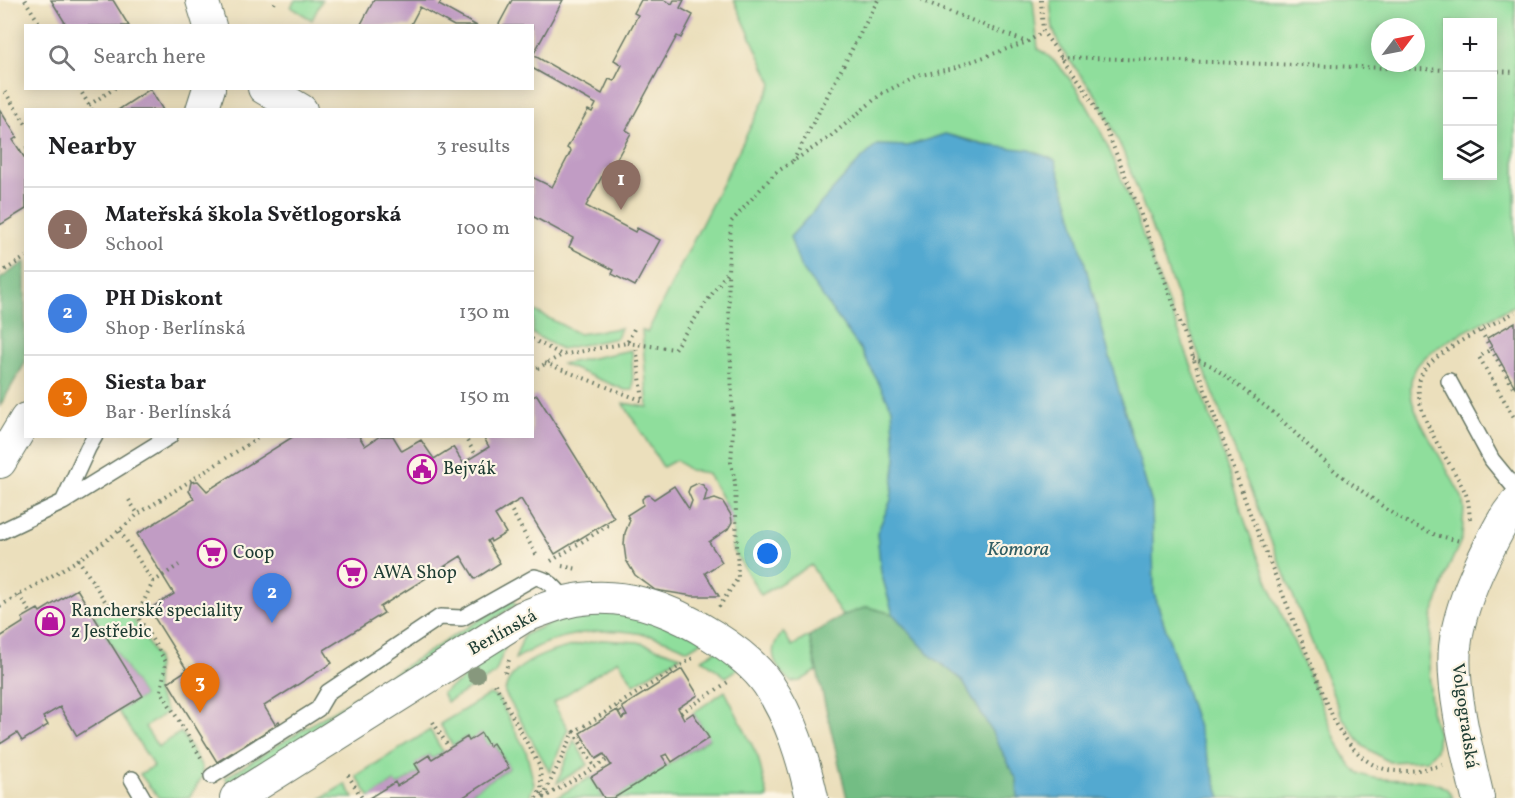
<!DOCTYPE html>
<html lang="en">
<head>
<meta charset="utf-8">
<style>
  :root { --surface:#fff; --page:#f2f2f2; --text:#202124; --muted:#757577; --line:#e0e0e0; --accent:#b5179e }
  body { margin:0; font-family:Vollkorn,serif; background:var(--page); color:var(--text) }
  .controls { position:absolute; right:18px; top:18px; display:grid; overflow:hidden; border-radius:0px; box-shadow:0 3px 15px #0003 }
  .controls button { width:54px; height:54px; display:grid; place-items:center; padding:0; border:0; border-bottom:2px solid var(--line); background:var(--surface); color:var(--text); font:30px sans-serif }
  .compass { position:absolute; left:1371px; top:18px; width:54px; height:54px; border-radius:50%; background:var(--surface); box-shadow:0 3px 15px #0003; rotate:58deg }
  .you { position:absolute; left:768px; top:554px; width:21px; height:21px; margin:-15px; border:4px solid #fff; border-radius:50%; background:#1a73e8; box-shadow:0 0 0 9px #1a73e833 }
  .badge { display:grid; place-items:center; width:39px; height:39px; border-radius:50%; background:var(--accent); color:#fff; font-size:20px; font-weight:700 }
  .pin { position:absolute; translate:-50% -50px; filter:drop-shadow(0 2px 3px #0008) }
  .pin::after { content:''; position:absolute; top:32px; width:21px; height:18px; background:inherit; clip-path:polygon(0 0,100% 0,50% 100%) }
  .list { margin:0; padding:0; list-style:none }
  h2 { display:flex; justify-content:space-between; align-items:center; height:78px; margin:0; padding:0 24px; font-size:26px }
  h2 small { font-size:20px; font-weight:400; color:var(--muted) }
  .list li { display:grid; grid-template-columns:39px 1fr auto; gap:18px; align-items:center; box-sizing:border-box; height:84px; padding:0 24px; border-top:2px solid var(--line) }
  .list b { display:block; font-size:22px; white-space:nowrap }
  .list p { margin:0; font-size:20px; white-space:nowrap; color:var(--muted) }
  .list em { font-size:20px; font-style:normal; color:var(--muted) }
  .icon { flex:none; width:33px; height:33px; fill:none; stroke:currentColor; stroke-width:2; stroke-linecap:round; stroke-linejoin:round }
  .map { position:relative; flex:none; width:1515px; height:798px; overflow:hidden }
  .search { position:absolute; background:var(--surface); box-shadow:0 3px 15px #0003; left:24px; top:24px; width:510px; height:66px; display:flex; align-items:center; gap:15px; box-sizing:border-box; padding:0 21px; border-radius:0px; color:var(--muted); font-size:22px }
  .panel { position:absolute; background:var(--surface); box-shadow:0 3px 15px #0003; left:24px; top:108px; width:510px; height:330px; border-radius:0px }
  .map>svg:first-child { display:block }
</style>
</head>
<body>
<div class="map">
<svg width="1515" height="798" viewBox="0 0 1515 798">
  <rect width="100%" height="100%" fill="#fcf5e5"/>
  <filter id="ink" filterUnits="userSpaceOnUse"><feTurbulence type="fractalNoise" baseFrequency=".0167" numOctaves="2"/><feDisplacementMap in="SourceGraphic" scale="12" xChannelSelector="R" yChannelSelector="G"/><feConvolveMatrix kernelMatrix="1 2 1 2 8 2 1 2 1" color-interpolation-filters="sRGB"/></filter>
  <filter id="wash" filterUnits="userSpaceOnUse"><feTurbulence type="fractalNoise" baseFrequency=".008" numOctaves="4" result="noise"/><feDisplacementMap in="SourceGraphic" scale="24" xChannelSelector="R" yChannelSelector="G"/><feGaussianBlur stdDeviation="1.35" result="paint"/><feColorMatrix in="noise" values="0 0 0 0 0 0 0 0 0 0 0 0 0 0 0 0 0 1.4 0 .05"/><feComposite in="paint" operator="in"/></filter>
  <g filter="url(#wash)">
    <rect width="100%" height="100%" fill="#ebdfbc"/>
    <path fill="#8fde9c" stroke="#578e68" stroke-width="1.5" fill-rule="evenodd" d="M295,0H322L312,20L291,7Z
      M734,0H1033L1038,49C1091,78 1132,207 1154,265C1174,320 1195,375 1215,430C1230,476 1244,522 1262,567C1279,611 1299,653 1318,696C1326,716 1339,753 1354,769C1377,792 1439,765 1453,798H1221L1154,593L1152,504L1120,395L998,147L945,134L908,146L877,145L840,320L861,350L892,408L896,458L891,500L877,533L881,572L893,614L867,607L842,616L811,565L761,595L732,548C738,520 721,496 707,473L689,470L676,460L663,467L623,403L648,407L642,330L647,333L772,84Z
      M1050,0H1515V305C1489,320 1443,340 1423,359C1395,386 1421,423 1435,448C1444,464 1453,481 1462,497L1464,508L1462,538L1448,569L1432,618L1429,664L1431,710L1438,735L1436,750L1427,760L1389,762L1363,746L1342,717L1237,457L1123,151L1097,97L1061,49L1053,29ZM1448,22H1492V176H1448ZM1380,27H1416V63H1380Z
      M533,310L579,334L621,328L617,338L561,349L533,334Z
      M632,350L633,390H625L562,364Z
      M513,599L516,605L232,785L225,778Z
      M104,611L133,619L157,658L156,692L167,712L145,727L158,747L181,732L202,767V777L189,798H160L153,791L140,774L154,766L118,711L143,696L94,616Z
      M586,611H621L706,639L688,650C643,627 596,625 548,642C537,646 526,653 515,659L524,635L548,624Z
      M783,632L792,646L809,636L817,671L800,681L791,682C781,674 769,658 775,644C776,640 781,636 783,632Z
      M601,640L638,642L681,656L634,684L618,660L553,703L568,729L550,772L505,693C508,657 573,645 601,640Z
      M506,645L495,674L447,702L442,693L463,679L461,673Z
      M719,649L741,666L726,677L702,659Z
      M725,691L758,757L768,798H614L709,739L693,713Z
      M490,694L498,698L526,751L534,784L529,798H469L467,795L509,768L494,743L489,746L481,734L469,741L466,737L453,746L440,724Z
      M430,730L443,752L432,759L429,755L416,764L420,772L397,786L394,782L370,798L356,776Z
      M574,740L588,765L557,783Z
      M591,777L604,798H556L557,797Z
      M345,784L354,798H322Z"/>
    <path fill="#73bd84" stroke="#497d5c" stroke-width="1.5" d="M25,262V363L0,406V279Z
      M867,607L893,614L930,655L962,680L991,730L1017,780L1018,798H847L809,636L842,616Z"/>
    <path fill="#53a9d0" stroke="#397382" stroke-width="1.5" d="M945,134L983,145L1030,150L1055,160L1069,204L1120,395L1152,504L1154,593L1221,798H1018L1017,780L991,730L962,680L930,655L893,614L881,572L877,533L891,500L896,458L892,408L861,350L800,266L790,237L859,161L877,145L908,146Z"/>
    <g id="blocks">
      <path fill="#c19cc4" d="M51,0H113L129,26H67Z
        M374,0H442L439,5L477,26H454L420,7L410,26H360Z
        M512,0H563L533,55L602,94L609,79L614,81L622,65L614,60L638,15L634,13L641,0H664L672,4L674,0H684L680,8L693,15L681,38L677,36L626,130L631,133L610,171L606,169L586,206L635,232L637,228L660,240L635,286L612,274L614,270L569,247L573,238L532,216V177L552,187L571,151L567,148L588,110L592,112L596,104L532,68V26H498Z
        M150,89L163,110H118Z
        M0,110L17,137L13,140L26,160V209L0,225Z
        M1515,322V387L1487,338Z
        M537,395L614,518L555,554L521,499L509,506L495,515L506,533L491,542L490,539L487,541L500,563L475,579L461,556L380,607L384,613L324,650L332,663L264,706L275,724L279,721L280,723L217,762L168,682L187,670L149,609L174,594L137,534L194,499L189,491L191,482L198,481L207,491L294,436H359L365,446L380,436H393L402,451L421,440L434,459L453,447L463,463L489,447L483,436H532V397Z
        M698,483L703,485L707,491L704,502L715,499L723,502L731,515L732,522L728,529L709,542L722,562L705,573L719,596H693L655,590L635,575L626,560L624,545L625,533L630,520L627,515L643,505L642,499L645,496L649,495L654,499L674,486L689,509L692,501L688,492L690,487Z
        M77,589L143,696L77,736L60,707L43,717L48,725L22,741L17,733L0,744V637L24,622L22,618L38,609L40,612Z
        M682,669L698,695L678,708L684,719L693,713L709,738L672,762L667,754L662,756L668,765L614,798H604L591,777L611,765L604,754L596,759L580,733L617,710L622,719L624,717L627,716L622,707Z
        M481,733L489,746L493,743L509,768L462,798H369L395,782L397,786L420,772L415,764L429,755L432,759L467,737L469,741Z"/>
    </g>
  </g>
  <g filter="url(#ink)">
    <use href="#blocks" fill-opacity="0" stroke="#667664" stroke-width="1.5"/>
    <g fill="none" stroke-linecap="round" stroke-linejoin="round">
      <g stroke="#667664" stroke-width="18">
        <path id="service" d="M1449,381L1492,460L1515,488
          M63,502L170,436
          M0,532L63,502L88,448L95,436
          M212,776L318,709L328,692L440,617L462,618L535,577C551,580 557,590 567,602
          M132,779L143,798"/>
      </g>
      <g stroke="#667664" stroke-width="34">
        <path id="minor" d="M202,0L210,26
          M264,88L301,110
          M202,110L209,88
          M0,462L26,419
          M236,798L523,617C537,612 551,606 566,602C618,589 670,608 713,636C732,648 755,665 768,684C791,718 803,758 812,798
          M1478,798C1468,755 1451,691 1455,647C1458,617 1470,587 1483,560C1493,540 1501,521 1515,504"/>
      </g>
      <path stroke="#667664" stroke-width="4" stroke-dasharray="1.5 4.5" stroke-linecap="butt" d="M25,0L41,26
        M921,0L1026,42
        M1041,0L1043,32L1083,86L1106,129L1137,204L1251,516L1336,725C1367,773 1389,778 1443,765
        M274,4L276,0
        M1061,57L1448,70
        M1492,71L1515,72
        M79,88L92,110
        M5,92L26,124
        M89,105L115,88
        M20,151L26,148
        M793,161L878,0
        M0,273L26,257
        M1481,331L1491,349L1479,357L1515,419
        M532,339L562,355
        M627,343L674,349L728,271L731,222L775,173L830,137L881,94L916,76L950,69L1027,42L1043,32
        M1491,349L1515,390
        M1193,358L1212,366L1274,413L1336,472L1400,519L1436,535L1460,541
        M545,363L643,401L636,345
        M532,371L562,355L627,343L635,327
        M447,436H448
        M464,436L476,455
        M129,500L138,514
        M509,506L538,558
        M1470,519C1469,510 1469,500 1465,492C1451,460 1396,396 1429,364C1451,343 1488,327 1515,312
        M120,531L153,582L137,615
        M78,559L107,604L137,615L166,662L161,691L202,759
        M551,561L612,523
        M562,566L578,569
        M153,582L179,565
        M19,595L31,613
        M0,606C47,578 98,552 138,514L261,436
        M719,607L738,578L735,482L731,463L733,430L728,273
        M505,673L509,660
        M495,684L540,767L542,798
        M617,706L624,717
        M681,713L728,682
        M433,722L449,748
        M574,732L693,658
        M348,775L362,798
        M543,797L574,732L595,768
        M536,798L541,788
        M543,798L607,760"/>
      <use href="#service" stroke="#fff" stroke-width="15"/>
      <use href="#minor" stroke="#fff" stroke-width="32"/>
    </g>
    <circle fill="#87987d" cx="476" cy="675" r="9"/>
  </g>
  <defs>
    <g id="civic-ring" transform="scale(1.5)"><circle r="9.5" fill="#fcf5e5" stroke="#b5179e" stroke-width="1.5"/><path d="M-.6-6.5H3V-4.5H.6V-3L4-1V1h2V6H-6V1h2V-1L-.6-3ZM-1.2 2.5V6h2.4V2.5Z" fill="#b5179e"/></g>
    <g id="supermarket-ring" transform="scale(1.5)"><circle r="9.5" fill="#fcf5e5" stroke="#b5179e" stroke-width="1.5"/><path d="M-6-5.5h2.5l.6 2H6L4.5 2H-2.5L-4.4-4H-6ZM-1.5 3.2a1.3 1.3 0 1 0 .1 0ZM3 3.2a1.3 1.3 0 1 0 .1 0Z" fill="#b5179e"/></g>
    <g id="shop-ring" transform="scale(1.5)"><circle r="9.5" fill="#fcf5e5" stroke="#b5179e" stroke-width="1.5"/><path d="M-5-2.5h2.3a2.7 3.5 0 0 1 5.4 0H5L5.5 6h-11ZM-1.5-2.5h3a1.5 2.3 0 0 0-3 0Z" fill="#b5179e"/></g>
  </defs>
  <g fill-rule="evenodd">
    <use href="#civic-ring" x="422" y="469"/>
    <use href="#supermarket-ring" x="212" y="553"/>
    <use href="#supermarket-ring" x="352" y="573"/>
    <use href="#shop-ring" x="50" y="621"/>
  </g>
  <g text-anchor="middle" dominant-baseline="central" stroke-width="4.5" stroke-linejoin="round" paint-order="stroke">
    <g font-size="18" fill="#1f3d34" stroke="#fcf5e5" text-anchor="start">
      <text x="443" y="469">Bejvák</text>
      <text x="233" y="553">Coop</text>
      <text x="373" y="573">AWA Shop</text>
      <text x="71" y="611">Rancherské speciality<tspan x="71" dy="21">z Jestřebic</tspan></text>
    </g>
    <g font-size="18" fill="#1f3d34" stroke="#fcf5e5">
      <text transform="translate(503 633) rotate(-29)">Berlínská</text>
      <text transform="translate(1464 716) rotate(82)">Volgogradská</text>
    </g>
    <g font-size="20" font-style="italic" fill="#2f5d63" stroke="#fcf5e5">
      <text x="1018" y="550">Komora</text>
    </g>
  </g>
</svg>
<div class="controls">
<button>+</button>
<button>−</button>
<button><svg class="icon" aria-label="layers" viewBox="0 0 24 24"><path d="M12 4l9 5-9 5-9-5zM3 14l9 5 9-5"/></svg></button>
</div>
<svg class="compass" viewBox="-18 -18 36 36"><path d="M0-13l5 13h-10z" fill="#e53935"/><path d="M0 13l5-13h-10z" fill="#757577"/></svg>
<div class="you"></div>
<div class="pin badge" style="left:621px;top:210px;background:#8d6e63">1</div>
<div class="pin badge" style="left:272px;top:623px;background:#3f7fe0">2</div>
<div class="pin badge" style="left:200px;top:713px;background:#e8710a">3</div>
<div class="search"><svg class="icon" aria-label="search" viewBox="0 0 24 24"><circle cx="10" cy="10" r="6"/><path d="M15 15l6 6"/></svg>Search here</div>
<section class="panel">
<h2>Nearby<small>3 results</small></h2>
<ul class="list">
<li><span class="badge" style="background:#8d6e63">1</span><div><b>Mateřská škola Světlogorská</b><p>School</p></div><em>100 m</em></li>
<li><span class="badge" style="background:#3f7fe0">2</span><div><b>PH Diskont</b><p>Shop · Berlínská</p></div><em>130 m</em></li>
<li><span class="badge" style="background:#e8710a">3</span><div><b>Siesta bar</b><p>Bar · Berlínská</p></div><em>150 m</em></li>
</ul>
</section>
</div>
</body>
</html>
